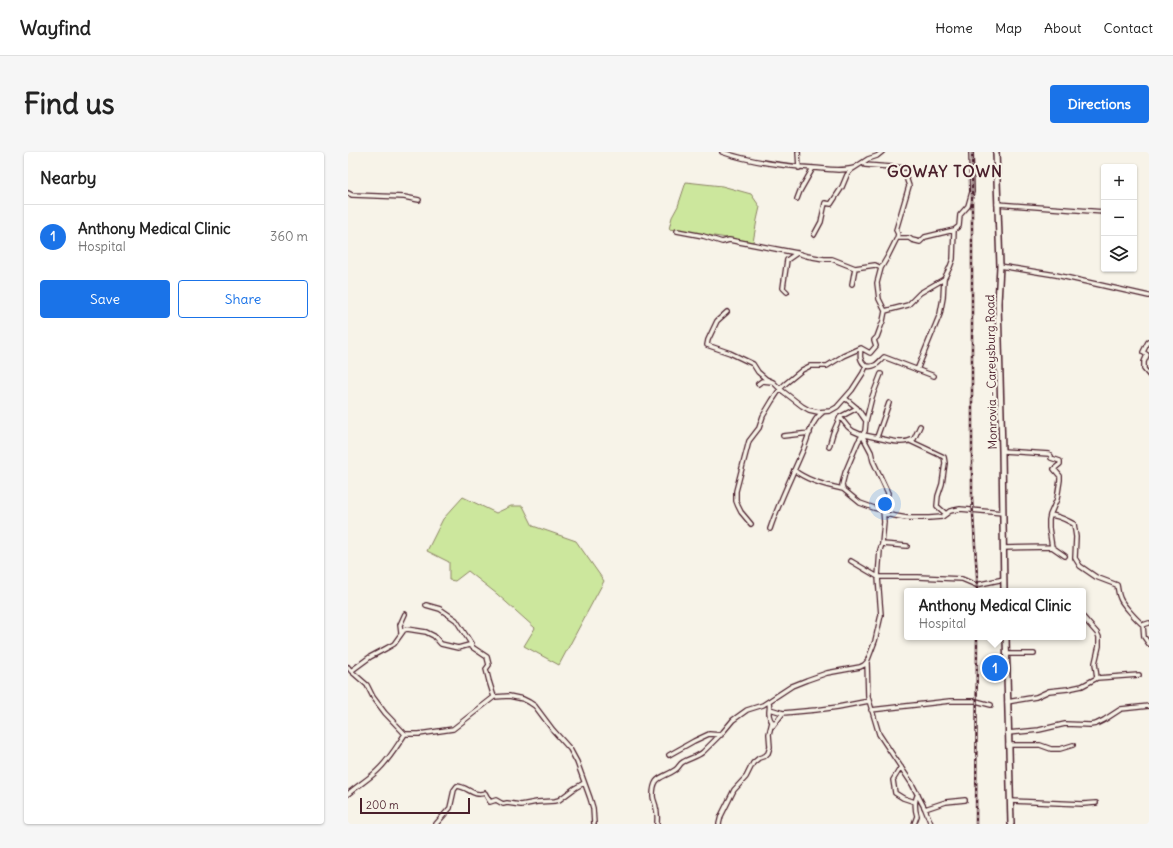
<!DOCTYPE html>
<html lang="en">
<head>
<meta charset="utf-8">
<style>
  :root { --surface:#fff; --page:#f6f6f6; --text:#222; --muted:#767676; --line:#e0e0e0; --accent:#1a73e8 }
  body { margin:0; font-family:Delius,sans-serif; background:var(--page); color:var(--text) }
  .controls { position:absolute; right:12px; top:12px; display:grid; overflow:hidden; border-radius:4px; box-shadow:0 1px 3px #0004 }
  .controls button { width:36px; height:36px; display:grid; place-items:center; padding:0; border:0; border-bottom:1px solid var(--line); background:var(--surface); color:var(--text); font:20px sans-serif }
  .scale { position:absolute; left:12px; bottom:10px; width:110px; box-sizing:border-box; padding-left:4px; border:2px solid #4a1f2b; border-top:0; font-size:11px; line-height:14px; white-space:nowrap; color:#4a1f2b; -webkit-text-stroke:3px #f7f3e8; paint-order:stroke }
  .you { position:absolute; left:537px; top:352px; width:14px; height:14px; margin:-10px; border:3px solid #fff; border-radius:50%; background:#1a73e8; box-shadow:0 0 0 6px #1a73e833 }
  .badge { display:grid; place-items:center; width:26px; height:26px; border-radius:50%; background:var(--accent); color:#fff; font-size:13px; font-weight:700 }
  .pin { position:absolute; translate:-50% -50%; border:2px solid #fff; box-shadow:0 1px 4px #0006 }
  .popup { position:absolute; left:556px; top:436px; width:182px; height:52px; box-sizing:border-box; display:grid; place-content:center; border-radius:4px; background:var(--surface); filter:drop-shadow(0 1px 3px #0005); font-size:13px; white-space:nowrap; color:var(--muted) }
  .popup b { font-size:15px; color:var(--text) }
  .popup::after { content:''; position:absolute; left:50%; top:100%; margin-left:-8px; border:8px solid transparent; border-top-color:var(--surface) }
  .list { margin:0; padding:0; list-style:none }
  h2 { display:flex; justify-content:space-between; align-items:center; height:52px; margin:0; padding:0 16px; font-size:17px }
  h2 small { font-size:13px; font-weight:400; color:var(--muted) }
  .list li { display:grid; grid-template-columns:26px 1fr auto; gap:12px; align-items:center; box-sizing:border-box; height:64px; padding:0 16px; border-top:1px solid var(--line) }
  .list b { display:block; font-size:15px; white-space:nowrap }
  .list p { margin:0; font-size:13px; white-space:nowrap; color:var(--muted) }
  .list em { font-size:13px; font-style:normal; color:var(--muted) }
  .actions { display:flex; gap:8px; padding:12px 16px }
  .actions a { flex:1; padding:9px 0; border:1px solid var(--accent); border-radius:4px; text-align:center; font-size:14px; color:var(--accent) }
  .actions .main { background:var(--accent); color:#fff }
  .icon { flex:none; width:22px; height:22px; fill:none; stroke:currentColor; stroke-width:2; stroke-linecap:round; stroke-linejoin:round }
  .map { position:relative; flex:none; width:801px; height:672px; overflow:hidden; border-radius:4px }
  header { display:flex; align-items:center; gap:24px; box-sizing:border-box; height:56px; padding:0 20px; background:var(--surface); border-bottom:1px solid var(--line) }
  header strong { font-size:19px }
  nav { display:flex; gap:22px; margin-inline-start:auto; font-size:14px }
  .intro { display:flex; align-items:center; justify-content:space-between; box-sizing:border-box; height:96px; padding:0 24px }
  h1 { margin:0; font-size:28px }
  .button { padding:10px 18px; border-radius:4px; background:var(--accent); color:#fff; font-size:14px; font-weight:700 }
  main { display:flex; gap:24px; padding:0 24px }
  aside { flex:1; background:var(--surface); border-radius:4px; box-shadow:0 1px 3px #0004 }
  .map>svg:first-child { display:block }
</style>
</head>
<body>
<header>
<strong>Wayfind</strong>
<nav><a>Home</a><a>Map</a><a>About</a><a>Contact</a></nav>
</header>
<div class="intro"><h1>Find us</h1><a class="button">Directions</a></div>
<main>
<aside>
<h2>Nearby<small></small></h2>
<ul class="list">
<li><span class="badge">1</span><div><b>Anthony Medical Clinic</b><p>Hospital</p></div><em>360 m</em></li>
</ul>
<div class="actions"><a class="main">Save</a><a>Share</a></div>
</aside>
<div class="map">
<svg width="801" height="672" viewBox="0 0 801 672">
  <rect width="100%" height="100%" fill="#f7f3e8"/>
  <filter id="ink" filterUnits="userSpaceOnUse"><feTurbulence type="fractalNoise" baseFrequency=".025" numOctaves="2"/><feDisplacementMap in="SourceGraphic" scale="8" xChannelSelector="R" yChannelSelector="G"/><feConvolveMatrix kernelMatrix="1 2 1 2 8 2 1 2 1" color-interpolation-filters="sRGB"/></filter>
  <g filter="url(#ink)">
    <path fill="#cce79d" stroke="#8b8364" d="M338,30L374,34L403,42L412,55L409,68L405,90L321,77L324,65L330,54Z
      M115,345L148,361L163,354H175L185,374L228,389L256,429L211,513L176,494L187,476L149,442L120,419L107,429L101,428V410L79,399L95,367Z"/>
    <g fill="none" stroke-linecap="round" stroke-linejoin="round">
      <g stroke="#4a1f2b" stroke-width="6">
        <path id="minor" d="M374,0C402,10 436,14 466,16C479,17 492,20 506,16
          M450,0L451,16
          M517,13L557,16
          M0,41L4,43L56,45L71,48
          M449,47L452,39L465,16
          M649,52L756,60
          M329,79L355,84L374,90L381,88L449,101L459,104L476,107H484L507,116L527,113L533,116
          M466,83L473,70L477,51L483,52L494,35L499,23L503,18L520,7L529,4L534,0
          M549,86L550,82L548,78L561,34L559,28
          M652,114L708,123L801,144
          M504,132L507,116
          M439,140L435,136L439,108L449,101
          M537,159L560,153L572,141L596,127
          M379,160L369,169L360,188L359,193L382,201L405,212L410,220L418,227L425,230L432,237L454,254L461,258L470,260L482,259L489,255L504,238L515,221L518,214C511,208 512,204 513,196L522,201L528,194L526,188L529,185L533,174L535,169L537,159L531,147L529,131L533,116L540,104L549,86H561L564,88L572,90L577,85L606,78L611,74L612,63L620,54L624,40L623,0
          M801,190H800L795,200L799,203L796,210V217L801,223
          M518,214C527,216 530,211 536,205L586,224
          M569,218L592,162L595,146L596,127L602,115L605,107L606,78
          M410,232L414,229L424,230
          M497,246L509,256L492,265L500,275L505,279L514,283L523,300L525,309L540,341L539,348L535,358L536,370L534,392L532,398L530,425L533,463L527,489L519,510L520,545L531,582L564,632L577,657L583,672
          M509,256L518,269L517,279L510,290L497,321L494,333L495,337L512,351L526,356L535,358
          M518,269L524,245L533,222
          M514,283C530,284 550,295 566,287L572,274
          M435,284L462,281
          M529,285L541,251
          M562,289L596,305L597,311L594,332L590,344L589,354L598,362
          M481,295L485,281L492,265
          M654,299L701,302L703,304V306L712,309V312L706,317L712,324V328L709,347L702,363L701,368V376L704,395L717,404
          M446,318C458,328 480,334 495,337
          M536,362L559,366H581L594,365L602,359L612,357L655,361
          M702,363C712,364 718,368 726,372L728,385L727,406L732,414L748,425L769,433C770,437 770,442 772,446C774,452 789,468 795,473L796,485L801,492
          M403,372L393,360L390,354L388,349V339L401,289L411,276L415,264L424,249L432,237L437,232L454,218L462,214H479L495,204L513,196
          M422,377C431,350 444,324 455,298C461,284 463,269 475,260
          M534,392L559,394
          M655,396L704,395
          M503,409L530,425H570L614,427L628,433L656,427
          M78,453L92,457L108,468L124,493
          M735,465L749,481L751,485V494L747,511L749,526
          M795,473L801,471
          M53,481L52,473L57,462
          M659,502H686
          M0,515L3,519L19,533L25,545L37,561L57,582H71L105,577L146,545L161,544L175,547L181,550L187,554L205,578L222,597L229,610L242,646L245,656L246,672
          M3,519L22,505L37,497L46,492L56,478L59,477L78,480L86,484L93,492L110,496L121,493L139,505L141,513L138,517L141,529L146,545
          M659,550L688,545L701,539L720,537L734,534L749,526L791,523
          M422,557L435,561L468,558L490,555L521,549
          M523,558L602,549H628L643,553
          M425,574L435,561
          M660,581L691,578L717,572L742,573L748,572L756,568L773,557L801,554
          M660,593H692L703,597H712L725,593
          M321,603L346,589L361,582L373,583
          M553,615L545,628L547,641L555,646L567,650
          M0,642C10,633 23,626 32,616C42,606 49,594 57,582
          M662,649L735,652L748,651
          M577,657L598,650L617,648
          M88,672L102,656L106,638L109,634C121,635 124,645 137,641L142,650L148,648L155,652L159,651L173,653L189,650L207,649L211,648L227,636L236,631
          M309,672C309,667 310,661 308,656C308,652 305,648 305,644C305,623 314,627 327,618C331,616 331,612 335,610C342,606 349,605 355,600L375,580L385,568L399,558L415,553L444,534L459,528L479,521L512,515L516,513L519,510
          M371,672L373,664L386,638L398,625L405,611L411,606L417,604L420,601L422,595L421,582L424,570C418,561 423,559 421,550
          M566,672L569,664C567,658 566,648 570,642"/>
      </g>
      <g stroke="#4a1f2b" stroke-width="8">
        <path id="secondary" d="M648,0L652,114L650,151L654,299L656,439
          M658,485L663,672"/>
      </g>
      <use href="#minor" stroke="#f7f3e8" stroke-width="3.5"/>
      <use href="#secondary" stroke="#f7f3e8" stroke-width="5"/>
      <g stroke="#4a1f2b" stroke-width="2.5">
        <path id="rail" d="M624,0V347L629,424V439
          M628,672L629,485"/>
      </g>
      <use href="#rail" stroke="#f7f3e8" stroke-width="1" stroke-dasharray="3" stroke-linecap="butt"/>
    </g>
  </g>
  <g text-anchor="middle" dominant-baseline="central" stroke-width="4" stroke-linejoin="round" paint-order="stroke">
    <g font-size="12" fill="#4a1f2b" stroke="#f7f3e8">
      <text transform="translate(643 220) rotate(-91)">Monrovia - Careysburg Road</text>
    </g>
    <g font-size="16" font-weight="bold" letter-spacing="1" fill="#4a1f2b" stroke="#f7f3e8">
      <text x="597" y="19">GOWAY TOWN</text>
    </g>
  </g>
</svg>
<div class="controls">
<button>+</button>
<button>−</button>
<button><svg class="icon" aria-label="layers" viewBox="0 0 24 24"><path d="M12 4l9 5-9 5-9-5zM3 14l9 5 9-5"/></svg></button>
</div>
<div class="scale">200 m</div>
<div class="you"></div>
<div class="pin badge" style="left:647px;top:516px">1</div>
<div class="popup"><b>Anthony Medical Clinic</b>Hospital</div>
</div>
</main>
</body>
</html>
